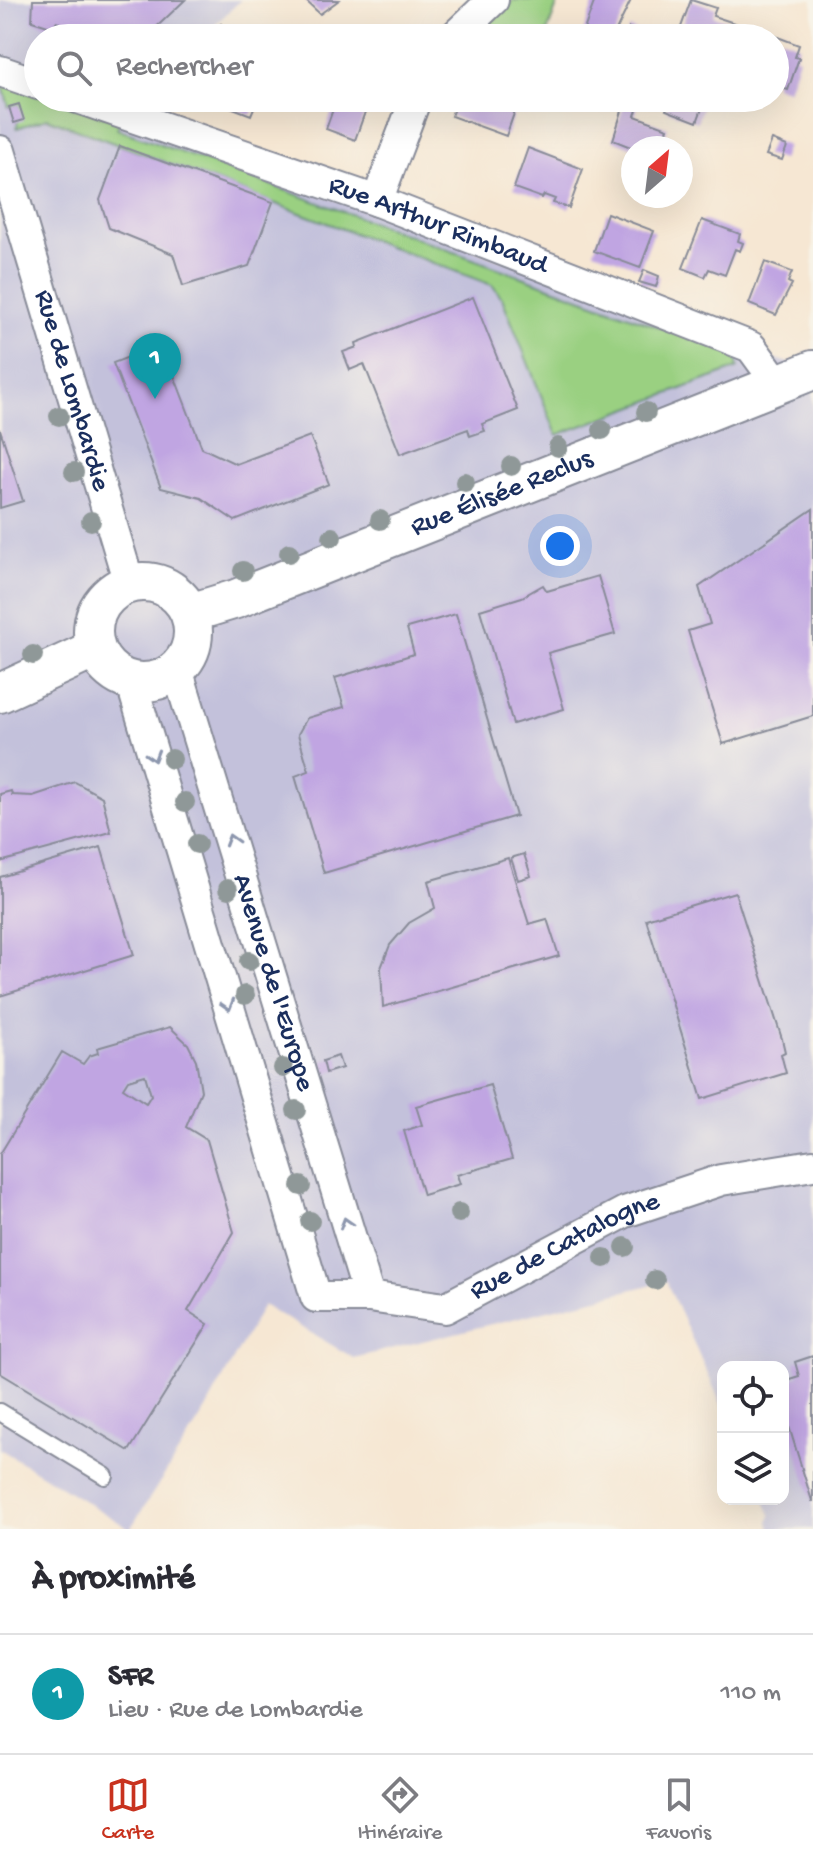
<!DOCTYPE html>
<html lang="fr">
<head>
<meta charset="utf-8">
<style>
  :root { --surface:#fff; --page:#f7f7f7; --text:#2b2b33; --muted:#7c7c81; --line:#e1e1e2; --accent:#c8321e }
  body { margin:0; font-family:"Gochi Hand",sans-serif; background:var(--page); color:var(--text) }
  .controls { position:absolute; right:24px; bottom:24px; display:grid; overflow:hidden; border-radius:16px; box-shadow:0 8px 32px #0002 }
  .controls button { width:72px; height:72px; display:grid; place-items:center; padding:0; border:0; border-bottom:2px solid var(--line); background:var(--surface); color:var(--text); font:40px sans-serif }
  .compass { position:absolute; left:621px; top:136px; width:72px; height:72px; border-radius:50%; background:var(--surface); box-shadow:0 8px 32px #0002; rotate:28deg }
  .you { position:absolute; left:560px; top:546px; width:28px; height:28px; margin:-20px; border:6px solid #fff; border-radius:50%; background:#1a73e8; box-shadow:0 0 0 12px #1a73e833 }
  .badge { display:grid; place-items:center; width:52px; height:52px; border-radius:50%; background:var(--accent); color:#fff; font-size:26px; font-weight:700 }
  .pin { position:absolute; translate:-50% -66px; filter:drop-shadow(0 2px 4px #0008) }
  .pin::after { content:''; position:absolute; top:42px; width:28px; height:24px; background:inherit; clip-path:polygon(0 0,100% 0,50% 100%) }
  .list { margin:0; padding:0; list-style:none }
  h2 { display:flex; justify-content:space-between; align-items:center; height:104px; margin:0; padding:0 32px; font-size:34px }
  h2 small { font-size:26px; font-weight:400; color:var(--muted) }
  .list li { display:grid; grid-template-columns:52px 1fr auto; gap:24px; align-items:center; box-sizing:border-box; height:120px; padding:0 32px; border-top:2px solid var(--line) }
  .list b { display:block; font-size:30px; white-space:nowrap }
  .list p { margin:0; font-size:26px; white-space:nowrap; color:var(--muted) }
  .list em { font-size:26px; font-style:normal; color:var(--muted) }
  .icon { flex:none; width:44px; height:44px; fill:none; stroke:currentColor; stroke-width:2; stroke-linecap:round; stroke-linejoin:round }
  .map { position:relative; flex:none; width:813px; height:1529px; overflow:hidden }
  .search { position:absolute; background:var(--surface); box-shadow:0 8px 32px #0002; left:24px; right:24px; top:24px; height:88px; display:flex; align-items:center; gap:20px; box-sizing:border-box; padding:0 28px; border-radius:44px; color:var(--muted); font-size:30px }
  .sheet { height:224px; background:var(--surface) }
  nav { display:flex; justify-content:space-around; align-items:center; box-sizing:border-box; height:112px; border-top:2px solid var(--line); background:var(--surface); font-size:22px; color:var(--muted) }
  nav a { display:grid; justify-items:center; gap:4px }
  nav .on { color:var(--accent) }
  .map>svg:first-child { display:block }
</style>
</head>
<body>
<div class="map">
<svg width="813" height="1529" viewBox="0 0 813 1529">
  <rect width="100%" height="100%" fill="#f7f3e8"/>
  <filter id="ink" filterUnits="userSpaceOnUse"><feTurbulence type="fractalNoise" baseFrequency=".0125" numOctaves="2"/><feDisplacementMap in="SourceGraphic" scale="16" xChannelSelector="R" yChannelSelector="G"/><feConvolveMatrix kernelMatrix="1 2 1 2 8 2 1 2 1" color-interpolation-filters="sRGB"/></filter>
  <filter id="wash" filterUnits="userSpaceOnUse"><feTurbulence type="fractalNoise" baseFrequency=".006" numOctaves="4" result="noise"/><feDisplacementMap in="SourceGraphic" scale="32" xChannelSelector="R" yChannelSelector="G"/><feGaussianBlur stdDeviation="1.8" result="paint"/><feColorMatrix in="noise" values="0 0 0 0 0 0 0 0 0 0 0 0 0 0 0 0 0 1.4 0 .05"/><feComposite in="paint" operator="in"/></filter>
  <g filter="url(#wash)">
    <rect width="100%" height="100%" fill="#f6e7d3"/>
    <path fill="#c3c1db" d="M0,0H241L201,38H38V98H136L128,125L813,372V1529H771L768,1521L771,1515L764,1499H783V1367H723V1408L666,1281L354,1358L263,1305L205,1411L130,1529L0,1449Z"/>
    <path fill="#9ad081" stroke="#5a8070" stroke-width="2" d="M513,0H559L545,38H471Z
      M2,82C40,99 80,108 120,121L117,129L728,352L736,358L738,368L557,435L502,298L492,285L47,118L17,128L19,105L9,107Z"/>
    <g id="blocks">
      <path fill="#c0a5e2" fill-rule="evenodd" d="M33,0H185L145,38L76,36L78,29L56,22L54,28L32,21Z
        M305,0H339L320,14Z
        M595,0H631L614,35L621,38H581Z
        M691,0L716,8L713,16L737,24L732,38H677Z
        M221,24L231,34L227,38L208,36Z
        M629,28L649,35L648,38H626Z
        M775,36L799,45L795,57L799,58L788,90L775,86Z
        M207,98H258L251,115Z
        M337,98H370L355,140L326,129Z
        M458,98H499L517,105L506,136L451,116Z
        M626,98H641L635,116L668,128L661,148H633L613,140Z
        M670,98H706L697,122L666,110Z
        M19,104L24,120L14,123L9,107Z
        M772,140L787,146L782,160L766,155Z
        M120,146L273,202L249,266L183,286L173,254L109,228L100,200Z
        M528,148L583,169L569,208L553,203L555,199L544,195L542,198L514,188Z
        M607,213L654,231L640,268L594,251Z
        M702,220L740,234L738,241L743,243L740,251L735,249L725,275L709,269L705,277L683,268Z
        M765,262L792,272L788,282L792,284L776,315L749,304Z
        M644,270L659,276L656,287L639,282Z
        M473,297L518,410L482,424L485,431L470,436L468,429L400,454L364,364L350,370L343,352L357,347L356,343Z
        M162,344L202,448L236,464L310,436L329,484L235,521L201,498L161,488L113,363Z
        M0,429L23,501L0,508Z
        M813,509V716L723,744L688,631L710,624L699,587Z
        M598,576L615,634L548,653L564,709L513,724L480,610L522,597L543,585L547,591Z
        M456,614L516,816L324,873L295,776L309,771L298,734L307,718L344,707L335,678L414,654L407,628Z
        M75,782L102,797L111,832L0,862V794L11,791L12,795L33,796Z
        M101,847L134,955L0,996V877Z
        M524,854L531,876L518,880L511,858Z
        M508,858L529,924L547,919L559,956L383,1007L381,968L390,945L409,923L435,908L428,881Z
        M735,892L782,1039L785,1052L781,1054L786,1073L702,1099L646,919Z
        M170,1027L188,1044L196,1060L201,1091L186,1127L207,1140L234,1232L188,1311L208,1324L129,1451L0,1373V1154L62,1052L83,1064L89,1056L98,1053L97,1048ZM145,1075L151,1095L146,1103L123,1088L128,1080Z
        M338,1056L342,1068L326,1073L323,1061Z
        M490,1085L512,1159L457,1175L460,1184L423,1195L404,1131L422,1125L416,1106Z
        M813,1356V1501H812L783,1407V1381L799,1376L795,1362Z"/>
    </g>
  </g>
  <g filter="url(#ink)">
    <use href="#blocks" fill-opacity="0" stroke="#888b98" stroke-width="2"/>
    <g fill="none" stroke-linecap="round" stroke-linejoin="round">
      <g stroke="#888b98" stroke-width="20">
        <path id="service" d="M0,1412L105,1476"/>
      </g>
      <g stroke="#888b98" stroke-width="34">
        <g id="minor">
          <path d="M453,38L493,0"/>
          <path d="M0,71L38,84"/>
          <path id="s1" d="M78,98L377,201L751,347L778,384"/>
          <path id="s2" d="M0,151L129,583"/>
          <path d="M377,201L416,98"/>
          <path id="s3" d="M177,669L369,1297"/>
          <path id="s4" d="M131,681L316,1297H369L445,1308L625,1212L721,1180L813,1165"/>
        </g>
      </g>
      <g stroke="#888b98" stroke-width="42">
        <g id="tertiary">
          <circle cx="143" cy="632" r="50"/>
          <path id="s5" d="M190,613L236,599L813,370"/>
          <path d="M0,693L95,649"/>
        </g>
      </g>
      <use href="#service" stroke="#fff" stroke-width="16"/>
      <use href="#minor" stroke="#fff" stroke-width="30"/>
      <use href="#tertiary" stroke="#fff" stroke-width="38"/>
    </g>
    <g fill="#8f9898">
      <circle cx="646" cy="412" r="10"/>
      <circle cx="59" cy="416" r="10"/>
      <circle cx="602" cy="430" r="10"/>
      <circle cx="558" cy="447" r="10"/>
      <circle cx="511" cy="466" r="10"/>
      <circle cx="74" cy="472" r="10"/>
      <circle cx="465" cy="482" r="10"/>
      <circle cx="380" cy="520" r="10"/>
      <circle cx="91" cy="521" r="10"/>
      <circle cx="332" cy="537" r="10"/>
      <circle cx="289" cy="553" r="10"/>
      <circle cx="243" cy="571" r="10"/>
      <circle cx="33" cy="655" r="10"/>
      <circle cx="172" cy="759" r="10"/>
      <circle cx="185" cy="802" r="10"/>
      <circle cx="197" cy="844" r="10"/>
      <circle cx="228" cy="889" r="10"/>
      <circle cx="249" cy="961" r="10"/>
      <circle cx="245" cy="995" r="10"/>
      <circle cx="283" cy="1068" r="10"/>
      <circle cx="296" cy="1110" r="10"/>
      <circle cx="301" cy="1186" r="10"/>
      <circle cx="459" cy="1213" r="10"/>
      <circle cx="310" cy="1221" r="10"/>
      <circle cx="625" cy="1247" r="10"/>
      <circle cx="604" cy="1258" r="10"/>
      <circle cx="655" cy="1280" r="10"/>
    </g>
    <defs><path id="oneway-chevron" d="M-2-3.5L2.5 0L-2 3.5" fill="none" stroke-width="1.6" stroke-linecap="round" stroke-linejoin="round" transform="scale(2)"/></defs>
    <g stroke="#8d97ae">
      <use href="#oneway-chevron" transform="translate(153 756) rotate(73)"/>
      <use href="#oneway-chevron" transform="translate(231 840) rotate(-107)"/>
      <use href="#oneway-chevron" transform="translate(228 1005) rotate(73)"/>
      <use href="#oneway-chevron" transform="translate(346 1223) rotate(-107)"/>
    </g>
  </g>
  <g text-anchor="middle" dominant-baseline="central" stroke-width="7" stroke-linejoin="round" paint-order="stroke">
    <g font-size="28" fill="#1b2f5e" stroke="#f7f3e8">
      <text stroke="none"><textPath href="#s1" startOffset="382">Rue Arthur Rimbaud</textPath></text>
      <text stroke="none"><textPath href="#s2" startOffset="250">Rue de Lombardie</textPath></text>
      <text stroke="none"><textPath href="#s5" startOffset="334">Rue Élisée Reclus</textPath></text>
      <text stroke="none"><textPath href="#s3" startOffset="328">Avenue de l'Europe</textPath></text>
      <text stroke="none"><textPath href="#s4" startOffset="908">Rue de Catalogne</textPath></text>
    </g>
  </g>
</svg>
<div class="controls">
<button><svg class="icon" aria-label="locate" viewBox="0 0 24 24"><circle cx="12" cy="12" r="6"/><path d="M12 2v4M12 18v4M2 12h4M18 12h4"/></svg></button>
<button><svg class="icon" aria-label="layers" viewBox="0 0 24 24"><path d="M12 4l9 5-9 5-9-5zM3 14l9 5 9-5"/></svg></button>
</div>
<svg class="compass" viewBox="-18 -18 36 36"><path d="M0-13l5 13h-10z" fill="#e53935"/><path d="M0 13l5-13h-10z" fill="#7c7c81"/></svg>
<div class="you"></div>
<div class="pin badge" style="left:155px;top:399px;background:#0f9aa8">1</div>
<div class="search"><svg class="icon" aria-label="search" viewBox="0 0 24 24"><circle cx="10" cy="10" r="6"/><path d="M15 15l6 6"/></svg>Rechercher</div>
</div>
<section class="sheet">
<h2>À proximité<small></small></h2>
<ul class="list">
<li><span class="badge" style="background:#0f9aa8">1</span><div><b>SFR</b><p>Lieu · Rue de Lombardie</p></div><em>110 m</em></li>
</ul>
</section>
<nav>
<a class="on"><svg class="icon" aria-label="map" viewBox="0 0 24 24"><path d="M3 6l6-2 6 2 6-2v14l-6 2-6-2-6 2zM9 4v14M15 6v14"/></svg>Carte</a>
<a><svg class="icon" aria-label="directions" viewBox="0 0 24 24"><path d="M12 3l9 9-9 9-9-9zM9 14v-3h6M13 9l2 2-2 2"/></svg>Itinéraire</a>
<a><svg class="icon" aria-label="saved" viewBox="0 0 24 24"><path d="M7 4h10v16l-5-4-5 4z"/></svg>Favoris</a>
</nav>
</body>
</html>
